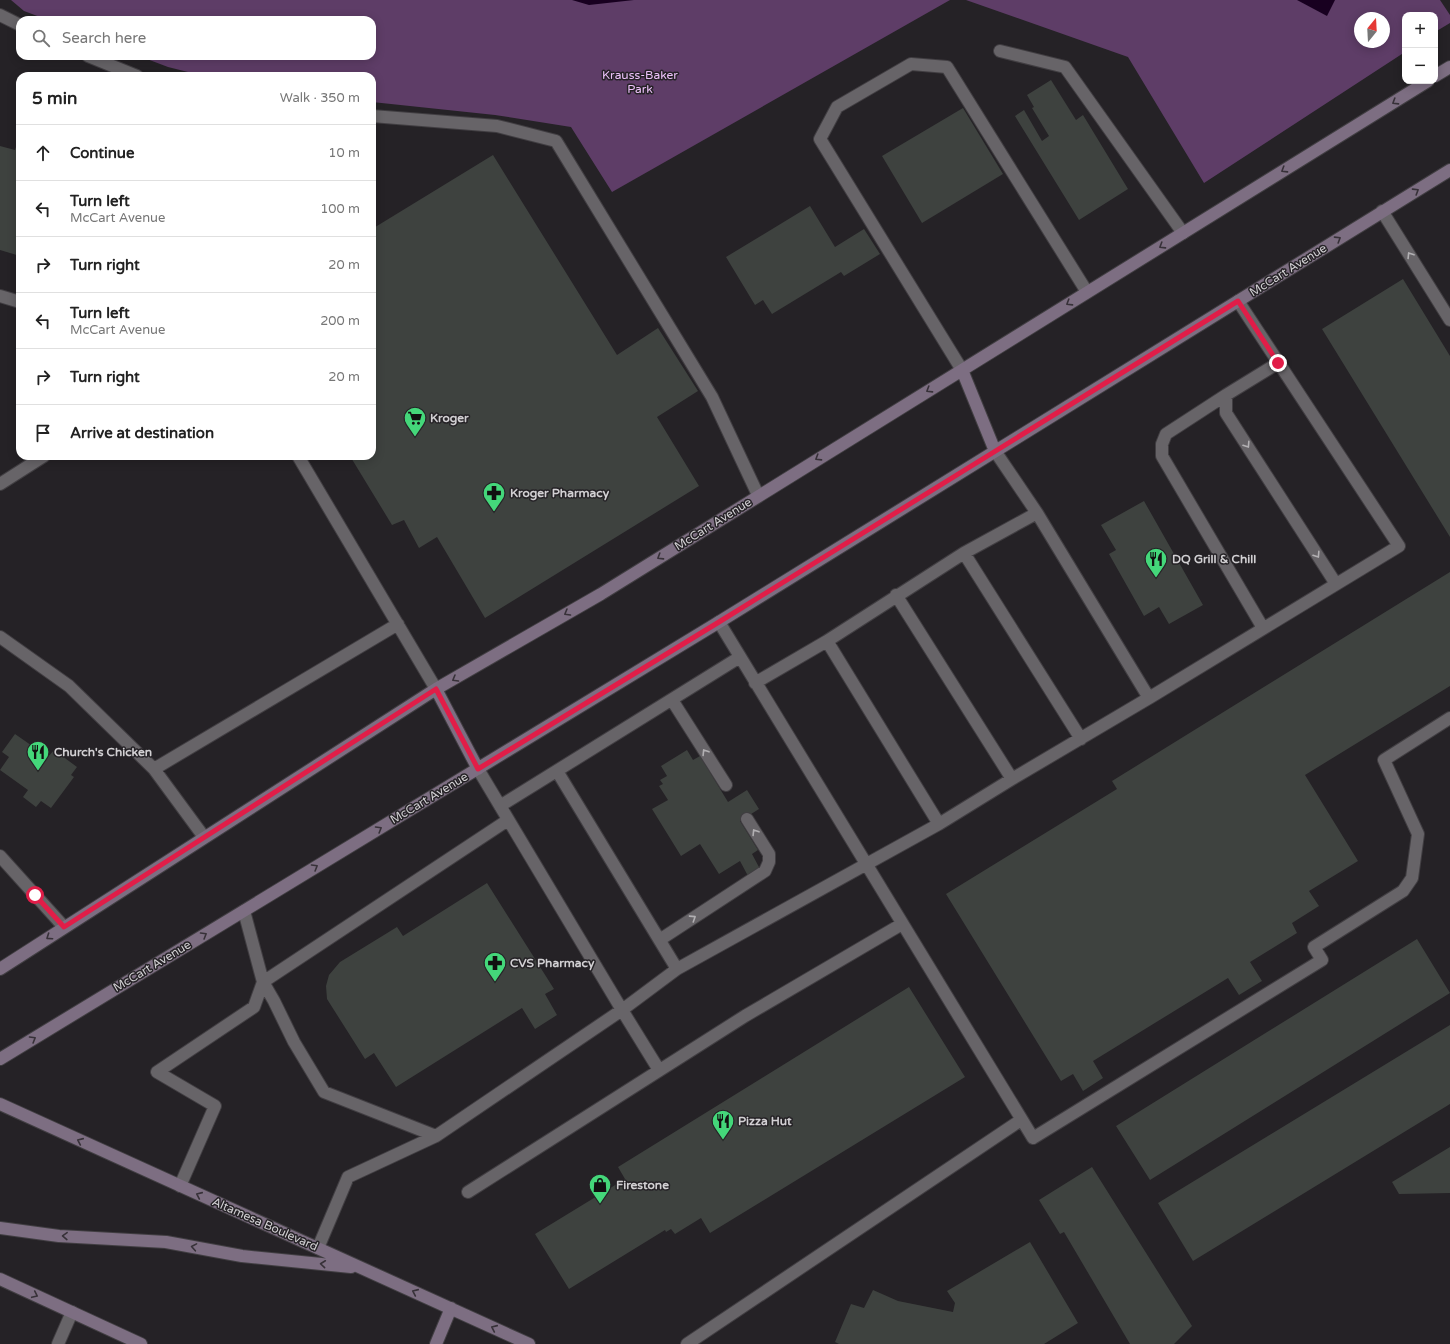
<!DOCTYPE html>
<html lang="en">
<head>
<meta charset="utf-8">
<style>
  :root { --surface:#fff; --page:#f6f6f6; --text:#222; --muted:#767676; --line:#e0e0e0 }
  body { margin:0; font-family:"Varela Round",sans-serif; background:var(--page); color:var(--text) }
  .controls { position:absolute; right:12px; top:12px; display:grid; overflow:hidden; border-radius:8px; box-shadow:0 2px 10px #0003 }
  .controls button { width:36px; height:36px; display:grid; place-items:center; padding:0; border:0; border-bottom:1px solid var(--line); background:var(--surface); color:var(--text); font:20px sans-serif }
  .compass { position:absolute; left:1354px; top:12px; width:36px; height:36px; border-radius:50%; background:var(--surface); box-shadow:0 2px 10px #0003; rotate:18deg }
  .stop { position:absolute; width:12px; height:12px; margin:-9px; border:3px solid #e11d48; border-radius:50%; background:#fff }
  .stop.end { background:#e11d48; border-color:#fff; box-shadow:0 1px 4px #0008 }
  .list { margin:0; padding:0; list-style:none }
  h2 { display:flex; justify-content:space-between; align-items:center; height:52px; margin:0; padding:0 16px; font-size:17px }
  h2 small { font-size:13px; font-weight:400; color:var(--muted) }
  .list li { display:grid; grid-template-columns:26px 1fr auto; gap:12px; align-items:center; box-sizing:border-box; height:56px; padding:0 16px; border-top:1px solid var(--line) }
  .list b { display:block; font-size:15px; white-space:nowrap }
  .list p { margin:0; font-size:13px; white-space:nowrap; color:var(--muted) }
  .list em { font-size:13px; font-style:normal; color:var(--muted) }
  .icon { flex:none; width:22px; height:22px; fill:none; stroke:currentColor; stroke-width:2; stroke-linecap:round; stroke-linejoin:round }
  .map { position:relative; flex:none; width:1450px; height:1344px; overflow:hidden }
  .search { position:absolute; background:var(--surface); box-shadow:0 2px 10px #0003; left:16px; top:16px; width:360px; height:44px; display:flex; align-items:center; gap:10px; box-sizing:border-box; padding:0 14px; border-radius:12px; color:var(--muted); font-size:15px }
  .panel { position:absolute; background:var(--surface); box-shadow:0 2px 10px #0003; left:16px; top:72px; width:360px; height:388px; border-radius:12px }
  .map>svg:first-child { display:block }
</style>
</head>
<body>
<div class="map">
<svg width="1450" height="1344" viewBox="0 0 1450 1344">
  <rect width="100%" height="100%" fill="#252226"/>
  <path fill="#5e3d67" fill-rule="evenodd" d="M11,0H950L612,192L571,127L495,115L372,102V76H204L168,67L139,56H372V20H48L24,11Z
    M966,0H1440L1450,15V23L1435,32V15H1405V52L1204,183L1128,57ZM1360,18H1384V42H1360Z"/>
  <path fill="#180020" d="M572,0H634L589,5Z
    M1297,0H1335L1327,16Z"/>
  <path fill="#3e423f" d="M1051,80L1076,120L1083,115L1128,189L1079,220L1015,116L1024,110L1042,141L1049,136L1032,108L1034,107L1027,95Z
    M963,108L1003,174L922,223L882,156Z
    M20,135V256L0,250V146L15,150Z
    M493,155L617,355L658,328L698,391L657,417L699,486L485,618L437,537L419,548L404,520L392,525L350,456H372V229Z
    M810,206L835,247L864,229L880,254L844,276L841,272L772,314L763,300L755,305L726,257Z
    M1403,279L1450,356V537L1322,329Z
    M1144,501L1203,605L1169,624L1159,607L1144,616L1109,554L1116,550L1101,525Z
    M1450,572V686L1305,775L1358,861L1309,891L1319,906L1292,923L1297,933L1250,962L1262,981L1239,995L1228,978L1093,1061L1103,1078L1083,1091L1073,1074L1061,1081L946,894L1117,789L1112,781Z
    M15,734L48,757L54,750L77,767L71,775L74,777L51,808L41,801L36,807L23,797L28,790L0,770L9,757L2,752Z
    M687,750L693,760L700,756L728,802L747,790L759,809L740,821L758,850L752,854L760,869L748,876L740,861L719,874L700,844L681,856L652,809L668,800L659,786L663,784L660,780L667,776L661,766Z
    M487,883L554,989L545,994L557,1015L535,1029L522,1008L396,1087L374,1053L365,1059L327,999L326,986L329,975L340,962L397,927L403,936Z
    M1417,939L1450,993L1150,1180L1116,1126Z
    M909,987L965,1077L710,1233L701,1218L675,1234L671,1229L666,1232L665,1230L569,1289L535,1234L625,1179L618,1167Z
    M1450,1025V1104L1193,1261L1158,1203Z
    M1450,1147V1193L1399,1194L1392,1182Z
    M1092,1167L1192,1326L1174,1344H1130L1064,1232L1060,1234L1039,1200Z
    M1030,1242L1078,1323L1044,1344H839L835,1342L851,1304L864,1308L873,1290L898,1301L953,1312L955,1303L947,1291Z"/>
  <g fill="none" stroke-linecap="round" stroke-linejoin="round">
    <g stroke="#413e42" stroke-width="14">
      <path id="lane" d="M0,15L20,25
        M1000,51L1065,67L1183,233
        M88,56L137,76
        M372,116L497,126L556,141L712,397L758,495
        M1382,211L1450,320
        M0,296L20,302
        M1278,363L1226,395V413L1336,584
        M962,370L820,139L837,107L911,64L947,67L1087,292
        M1226,395L1166,434L1162,444V456L1263,628
        M298,456L436,689
        M0,484L44,456
        M964,553L1081,739
        M896,595L1012,779
        M719,622L1033,1138L1322,960L1314,947L1403,891L1412,878L1418,834L1384,760L1450,718
        M0,637L69,686L154,769L204,837
        M827,641L939,824
        M755,683L827,641L964,553L1037,513
        M1149,698L1399,546L1238,301
        M672,700L726,785
        M154,769L398,624
        M478,769L622,1010L677,969L939,824L1012,779L1149,698L1037,513L995,451
        M557,771L677,969
        M500,806L740,657
        M0,856L64,927
        M244,911L263,982L508,820
        M661,939L765,871L769,862V854L747,819
        M263,982L274,1001L294,1042L324,1092L436,1136
        M180,1186L215,1106L157,1072L254,1007L263,982
        M468,1192L745,1016L902,924
        M318,1248L348,1177L436,1136L622,1010L659,1070
        M58,1344L72,1312
        M687,1344L1021,1120"/>
    </g>
    <g stroke="#413e42" stroke-width="14">
      <path id="secondary" d="M1435,76L1450,67
        M962,370L995,451
        M436,689L478,769
        M0,969L436,689L601,594L1428,81
        M0,1059L719,622L1450,170
        M0,1104L529,1344
        M0,1228L59,1236L166,1242L242,1256L351,1267
        M0,1279L141,1344
        M436,1344L451,1308"/>
    </g>
    <use href="#lane" stroke="#676468" stroke-width="12"/>
    <use href="#secondary" stroke="#7d6e82" stroke-width="12"/>
  </g>
  <defs><path id="oneway-chevron" d="M-2-3.5L2.5 0L-2 3.5" fill="none" stroke-width="1.6" stroke-linecap="round" stroke-linejoin="round"/></defs>
  <g stroke="#373138">
    <use href="#oneway-chevron" transform="translate(1395 102) rotate(148)"/>
    <use href="#oneway-chevron" transform="translate(1284 170) rotate(148)"/>
    <use href="#oneway-chevron" transform="translate(1416 191) rotate(-32)"/>
    <use href="#oneway-chevron" transform="translate(1338 239) rotate(-32)"/>
    <use href="#oneway-chevron" transform="translate(1162 246) rotate(148)"/>
    <use href="#oneway-chevron" transform="translate(1069 303) rotate(148)"/>
    <use href="#oneway-chevron" transform="translate(929 390) rotate(148)"/>
    <use href="#oneway-chevron" transform="translate(818 458) rotate(148)"/>
    <use href="#oneway-chevron" transform="translate(660 557) rotate(148)"/>
    <use href="#oneway-chevron" transform="translate(567 613) rotate(150)"/>
    <use href="#oneway-chevron" transform="translate(455 679) rotate(150)"/>
    <use href="#oneway-chevron" transform="translate(379 829) rotate(-31)"/>
    <use href="#oneway-chevron" transform="translate(315 867) rotate(-31)"/>
    <use href="#oneway-chevron" transform="translate(204 935) rotate(-31)"/>
    <use href="#oneway-chevron" transform="translate(49 937) rotate(146)"/>
    <use href="#oneway-chevron" transform="translate(33 1039) rotate(-31)"/>
    <use href="#oneway-chevron" transform="translate(80 1141) rotate(-156)"/>
    <use href="#oneway-chevron" transform="translate(199 1195) rotate(-156)"/>
    <use href="#oneway-chevron" transform="translate(65 1236) rotate(-178)"/>
    <use href="#oneway-chevron" transform="translate(194 1247) rotate(-170)"/>
    <use href="#oneway-chevron" transform="translate(323 1264) rotate(-174)"/>
    <use href="#oneway-chevron" transform="translate(415 1292) rotate(-156)"/>
    <use href="#oneway-chevron" transform="translate(35 1295) rotate(25)"/>
    <use href="#oneway-chevron" transform="translate(494 1328) rotate(-156)"/>
  </g>
  <g stroke="#b2b0b3">
    <use href="#oneway-chevron" transform="translate(1410 255) rotate(-122)"/>
    <use href="#oneway-chevron" transform="translate(1247 445) rotate(57)"/>
    <use href="#oneway-chevron" transform="translate(1317 555) rotate(57)"/>
    <use href="#oneway-chevron" transform="translate(705 752) rotate(-122)"/>
    <use href="#oneway-chevron" transform="translate(755 832) rotate(-122)"/>
    <use href="#oneway-chevron" transform="translate(693 918) rotate(-33)"/>
  </g>
  <g fill="none" stroke-linecap="round" stroke-linejoin="round">
    <path stroke="#e11d48" stroke-width="5" d="M35,895L64,927L436,689L478,769L719,622L1238,301L1278,363"/>
  </g>
  <defs>
    <g id="supermarket-pin" transform="scale(1.15)"><path d="M0 17L-7.5 6A9.5 9.5 0 1 1 7.5 6Z" fill="#44d77a" stroke="#252226"/><path d="M-6-5.5h2.5l.6 2H6L4.5 2H-2.5L-4.4-4H-6ZM-1.5 3.2a1.3 1.3 0 1 0 .1 0ZM3 3.2a1.3 1.3 0 1 0 .1 0Z" fill="#111"/></g>
    <g id="pharmacy-pin" transform="scale(1.15)"><path d="M0 17L-7.5 6A9.5 9.5 0 1 1 7.5 6Z" fill="#44d77a" stroke="#252226"/><path d="M-2-6h4v4h4v4h-4v4h-4v-4h-4v-4h4Z" fill="#111"/></g>
    <g id="restaurant-pin" transform="scale(1.15)"><path d="M0 17L-7.5 6A9.5 9.5 0 1 1 7.5 6Z" fill="#44d77a" stroke="#252226"/><path d="M-5-6h1v4h1v-4h1v4h1v-4h1v5L-1.5 .5V6h-2V.5L-5-1ZM5-6V6H3V1.5H1.5Q1.5-4 5-6Z" fill="#111"/></g>
    <g id="shop-pin" transform="scale(1.15)"><path d="M0 17L-7.5 6A9.5 9.5 0 1 1 7.5 6Z" fill="#44d77a" stroke="#252226"/><path d="M-5-2.5h2.3a2.7 3.5 0 0 1 5.4 0H5L5.5 6h-11ZM-1.5-2.5h3a1.5 2.3 0 0 0-3 0Z" fill="#111"/></g>
  </defs>
  <g fill-rule="evenodd">
    <use href="#supermarket-pin" x="415" y="418"/>
    <use href="#pharmacy-pin" x="494" y="493"/>
    <use href="#restaurant-pin" x="1156" y="559"/>
    <use href="#restaurant-pin" x="38" y="752"/>
    <use href="#pharmacy-pin" x="495" y="963"/>
    <use href="#restaurant-pin" x="723" y="1121"/>
    <use href="#shop-pin" x="600" y="1185"/>
  </g>
  <g text-anchor="middle" dominant-baseline="central" stroke-width="3" stroke-linejoin="round" paint-order="stroke">
    <g font-size="12" fill="#ecc1f9" stroke="#252226">
      <text x="640" y="75">Krauss-Baker<tspan x="640" dy="14">Park</tspan></text>
    </g>
    <g font-size="12" fill="#d2d0d3" stroke="#252226">
      <text transform="translate(1288 270) rotate(-32)">McCart Avenue</text>
      <text transform="translate(713 524) rotate(-32)">McCart Avenue</text>
      <text transform="translate(429 798) rotate(-31)">McCart Avenue</text>
      <text transform="translate(152 966) rotate(-31)">McCart Avenue</text>
      <text transform="translate(265 1224) rotate(24)">Altamesa Boulevard</text>
    </g>
    <g font-size="12" font-weight="bold" fill="#d2d0d3" stroke="#252226" text-anchor="start">
      <text x="430" y="418">Kroger</text>
      <text x="510" y="493">Kroger Pharmacy</text>
      <text x="1172" y="559">DQ Grill &amp; Chill</text>
      <text x="54" y="752">Church's Chicken</text>
      <text x="510" y="963">CVS Pharmacy</text>
      <text x="738" y="1121">Pizza Hut</text>
      <text x="616" y="1185">Firestone</text>
    </g>
  </g>
</svg>
<div class="controls">
<button>+</button>
<button>−</button>
</div>
<svg class="compass" viewBox="-18 -18 36 36"><path d="M0-13l5 13h-10z" fill="#e53935"/><path d="M0 13l5-13h-10z" fill="#767676"/></svg>
<div class="stop" style="left:35px;top:895px"></div>
<div class="stop end" style="left:1278px;top:363px"></div>
<div class="search"><svg class="icon" aria-label="search" viewBox="0 0 24 24"><circle cx="10" cy="10" r="6"/><path d="M15 15l6 6"/></svg>Search here</div>
<section class="panel">
<h2>5 min<small>Walk · 350 m</small></h2>
<ul class="list">
<li><svg class="icon" aria-label="ahead" viewBox="0 0 24 24"><path d="M12 20V5M6 11l6-6 6 6"/></svg><div><b>Continue</b></div><em>10 m</em></li>
<li><svg class="icon" aria-label="left" viewBox="0 0 24 24"><path d="M17 20v-9H6M10 6l-5 5 5 5"/></svg><div><b>Turn left</b><p>McCart Avenue</p></div><em>100 m</em></li>
<li><svg class="icon" aria-label="right" viewBox="0 0 24 24"><path d="M7 20v-9h11M14 6l5 5-5 5"/></svg><div><b>Turn right</b></div><em>20 m</em></li>
<li><svg class="icon" aria-label="left" viewBox="0 0 24 24"><path d="M17 20v-9H6M10 6l-5 5 5 5"/></svg><div><b>Turn left</b><p>McCart Avenue</p></div><em>200 m</em></li>
<li><svg class="icon" aria-label="right" viewBox="0 0 24 24"><path d="M7 20v-9h11M14 6l5 5-5 5"/></svg><div><b>Turn right</b></div><em>20 m</em></li>
<li><svg class="icon" aria-label="arrive" viewBox="0 0 24 24"><path d="M6 21V4h12l-3 4 3 4H6"/></svg><div><b>Arrive at destination</b></div></li>
</ul>
</section>
</div>
</body>
</html>
